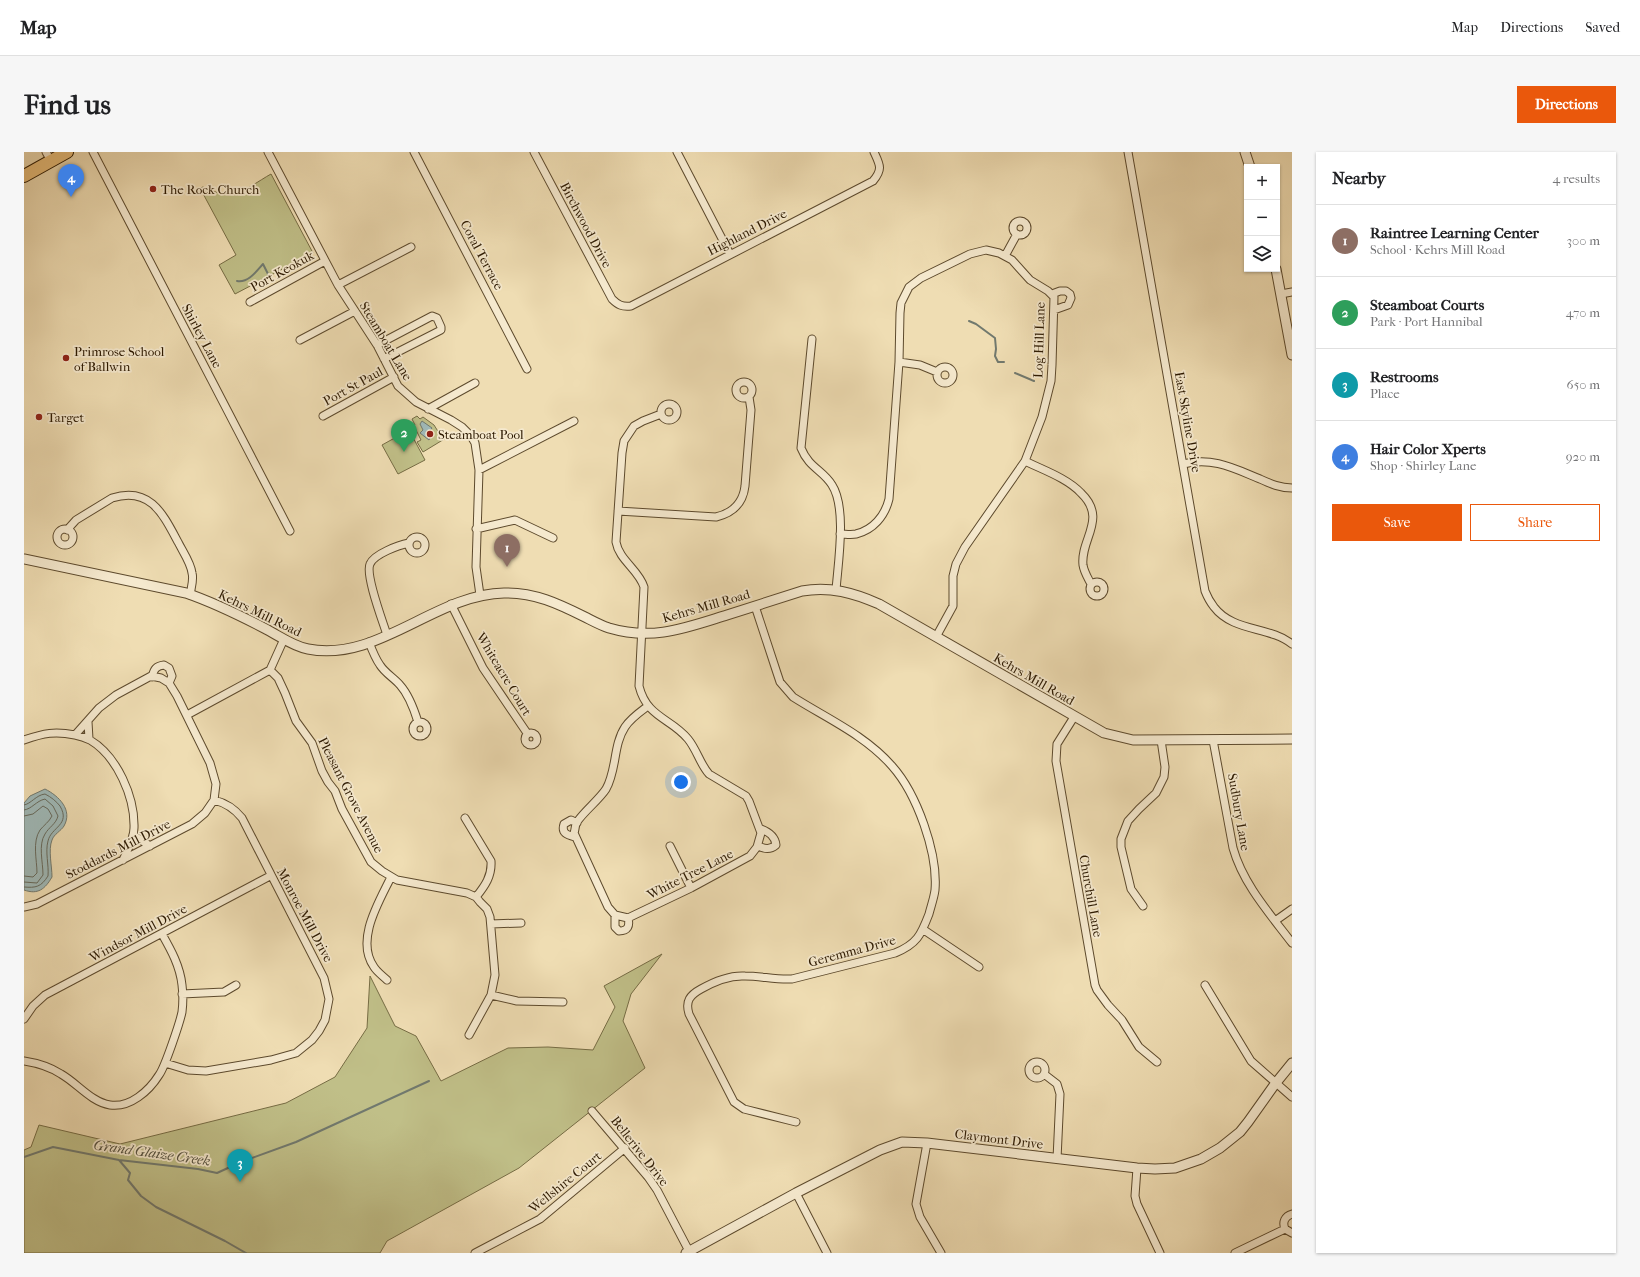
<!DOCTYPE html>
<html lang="en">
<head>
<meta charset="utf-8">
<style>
  :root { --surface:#fff; --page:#f6f6f6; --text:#202124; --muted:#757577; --line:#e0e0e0; --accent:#ea580c }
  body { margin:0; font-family:"IM FELL French Canon",serif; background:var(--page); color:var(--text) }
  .controls { position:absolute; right:12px; top:12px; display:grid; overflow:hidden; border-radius:0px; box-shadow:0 1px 3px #0004 }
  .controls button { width:36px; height:36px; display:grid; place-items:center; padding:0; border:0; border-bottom:1px solid var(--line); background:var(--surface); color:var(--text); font:20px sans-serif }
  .you { position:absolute; left:657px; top:630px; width:14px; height:14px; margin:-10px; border:3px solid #fff; border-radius:50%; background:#1a73e8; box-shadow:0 0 0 6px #1a73e833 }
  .badge { display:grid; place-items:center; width:26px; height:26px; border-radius:50%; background:var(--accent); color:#fff; font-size:13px; font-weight:700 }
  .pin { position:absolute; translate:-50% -33px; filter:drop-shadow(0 1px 2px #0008) }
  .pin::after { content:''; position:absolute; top:21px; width:14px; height:12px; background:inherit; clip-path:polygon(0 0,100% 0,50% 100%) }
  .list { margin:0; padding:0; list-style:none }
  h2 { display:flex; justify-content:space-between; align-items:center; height:52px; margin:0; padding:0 16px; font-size:17px }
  h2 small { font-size:13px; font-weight:400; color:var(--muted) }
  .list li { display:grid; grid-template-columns:26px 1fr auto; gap:12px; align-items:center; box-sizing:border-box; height:72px; padding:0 16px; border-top:1px solid var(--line) }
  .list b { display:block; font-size:15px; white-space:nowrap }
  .list p { margin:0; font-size:13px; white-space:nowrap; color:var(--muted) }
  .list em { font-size:13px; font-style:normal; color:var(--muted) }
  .actions { display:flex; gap:8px; padding:12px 16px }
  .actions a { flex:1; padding:9px 0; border:1px solid var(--accent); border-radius:0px; text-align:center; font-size:14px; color:var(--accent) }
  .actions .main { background:var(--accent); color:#fff }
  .icon { flex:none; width:22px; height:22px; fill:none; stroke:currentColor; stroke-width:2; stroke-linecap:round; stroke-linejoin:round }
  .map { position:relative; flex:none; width:1268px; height:1101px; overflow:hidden; border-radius:0px }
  header { display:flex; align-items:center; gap:24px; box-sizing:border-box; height:56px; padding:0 20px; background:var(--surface); border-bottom:1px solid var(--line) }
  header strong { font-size:19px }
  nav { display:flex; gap:22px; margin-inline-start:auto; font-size:14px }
  .intro { display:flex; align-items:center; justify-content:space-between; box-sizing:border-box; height:96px; padding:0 24px }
  h1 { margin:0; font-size:28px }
  .button { padding:10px 18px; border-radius:0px; background:var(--accent); color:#fff; font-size:14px; font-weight:700 }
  main { display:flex; gap:24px; padding:0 24px }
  aside { flex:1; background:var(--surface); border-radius:0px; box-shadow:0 1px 3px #0004 }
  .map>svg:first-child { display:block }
</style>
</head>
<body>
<header>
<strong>Map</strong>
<nav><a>Map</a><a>Directions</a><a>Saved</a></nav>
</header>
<div class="intro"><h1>Find us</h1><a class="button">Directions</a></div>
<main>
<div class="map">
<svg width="1268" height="1101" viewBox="0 0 1268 1101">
  <rect width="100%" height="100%" fill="#efddb3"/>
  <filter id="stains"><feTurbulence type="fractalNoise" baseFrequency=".005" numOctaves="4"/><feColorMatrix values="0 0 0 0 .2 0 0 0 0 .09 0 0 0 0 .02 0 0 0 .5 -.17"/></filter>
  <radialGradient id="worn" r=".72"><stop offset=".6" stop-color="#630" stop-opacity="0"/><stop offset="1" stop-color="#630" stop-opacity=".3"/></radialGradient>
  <path fill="#c0bf88" stroke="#766c44" d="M247,22L289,101L211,142L195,113L212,103L176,36L179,35C187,38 195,42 204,43C216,43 236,28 247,22Z
    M393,264L396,267L399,265L410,273L415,281L421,282L422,286L399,300L393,290L397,288L390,274L391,273L388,267Z
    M385,278L401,308L374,322L358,293Z
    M638,802L607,842L599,869L621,916L495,1016L363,1089L356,1101H0V998L7,995L15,973L96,992L262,951L311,925L343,876L346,824L371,874L392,884L417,929L484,896L524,895L569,898L591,855L580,834Z"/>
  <path fill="#9fb9b8" stroke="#71796e" d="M398,269L408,276L405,280L407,284L405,288L396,281L399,278L396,272Z
    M21,637C35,644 49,658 40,674C37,679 30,682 28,688C24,698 28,714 28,725C21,737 14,743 0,738V651L6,644Z"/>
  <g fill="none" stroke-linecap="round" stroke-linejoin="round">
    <path stroke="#66695c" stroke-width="1" d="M0,653C7,652 12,643 21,642C27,645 32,649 36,654C47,673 27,675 24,689C21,700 25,713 24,724C17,735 12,736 0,735
      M0,658C8,657 12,649 21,647L29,654L34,664C32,672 25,675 21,682C14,693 19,710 19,723L13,731L0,730
      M0,664L9,662L19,654L24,657L28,664C25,670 20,673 16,678C8,690 13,708 13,721L9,725L0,724"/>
    <path stroke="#71796e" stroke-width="2" d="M213,129C224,131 232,120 239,112L245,124
      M945,169L952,172L971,186L972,197L971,204L974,210H980
      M991,221L1010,229
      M0,1005L29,995L95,1008L174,1017L193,1021L217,1010L272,990L405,929
      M95,1008L106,1021L104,1028L117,1044L132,1055L201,1089L222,1101"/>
    <g stroke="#5d4a2d" stroke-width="9">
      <path id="minor" d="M22,0L27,9
        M69,0L266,379
        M244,0L314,133L353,193L374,234L392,250L427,268L438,275L447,284L451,291L455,318L452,415L456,443
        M390,0L503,217
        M510,0L588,147C594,153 598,155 607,154L849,29C859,17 856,13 850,0
        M653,0L706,102
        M1104,0L1181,439C1183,444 1186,450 1190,455C1209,480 1245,474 1268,492
        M989 76a7 7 0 1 1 14 0a7 7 0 1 1-14 0Z
        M981,104L993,82
        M314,133L387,95
        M1028,142L1036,139H1042L1046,142L1047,146L1044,153L1030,158
        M1257,142L1268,140
        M226,150L301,109
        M788,187L777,296C785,316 799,318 808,333C823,356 814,411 812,438
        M276,188L331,159
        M353,193L408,164L413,166L417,175V178L360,207
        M875,210L896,213L913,220
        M913 223a8 8 0 1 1 16 0a8 8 0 1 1-16 0Z
        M712 238a8 8 0 1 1 16 0a8 8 0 1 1-16 0Z
        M637 260a8 8 0 1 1 16 0a8 8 0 1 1-16 0Z
        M404,257L451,231
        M299,264L370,225
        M1001,309C1019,318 1043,326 1057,341C1084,367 1056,387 1059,413C1060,420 1064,426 1067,432
        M1159,312C1189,305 1209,316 1236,327C1247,332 1256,336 1268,336
        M455,318L550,269
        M594,359L692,365C709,361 719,351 721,334L727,258L725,245
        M452,377L491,368L529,386
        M33 385a8 8 0 1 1 16 0a8 8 0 1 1-16 0Z
        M43,378L52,368L88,346C126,334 139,362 154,390C159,400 167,411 168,421C170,428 167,436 166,443
        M816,382C821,382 827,383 832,382C849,378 861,364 865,347L875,210L876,161L877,151L885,135L897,126L946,102L962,98L975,101L988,108L1006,128L1024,139L1030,145L1028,213L1027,229L1018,265L1001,309L941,395L932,412L929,424V454L912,485
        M385 393a8 8 0 1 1 16 0a8 8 0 1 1-16 0Z
        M1066 437a7 7 0 1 1 14 0a7 7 0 1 1-14 0Z
        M427,452L459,516L503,581
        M731,454L753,521L756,530L769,545C802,566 841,583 868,614C893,642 914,701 911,738C910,746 907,754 905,762C897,783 893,792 871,801L768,827C752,828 737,824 721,824C705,823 691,829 677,837C666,843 661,849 665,862L710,950L720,957L772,970
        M363,483C359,470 341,423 346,412C350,402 375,393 385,391
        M345,490C348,498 351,506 356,513C361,521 370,526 376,533C385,543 390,557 394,570
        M246,518L254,526L261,541L272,569L288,591L298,619L304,630L311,639L318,657L347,710L358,719L373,728L443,741L452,745L456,750L463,757L466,765L471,823L467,843L445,883
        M128,525C130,517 132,514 140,513L145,516L148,524L145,531
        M624,554C616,560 607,566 601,575C589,593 593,618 582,637C575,648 555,664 552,672C551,675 551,679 550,681L584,755L591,763L604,766L667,736L726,704L733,695L737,681L725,649L722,644L685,622C676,612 673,598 664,587C647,566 623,566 615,534L620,435C615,418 595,408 592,390L598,301L600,289L610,274L619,269L637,262
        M163,563L246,518L260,487
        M1050,565L1033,592L1032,609L1071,833L1073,838L1084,853L1098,868L1115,895L1133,910
        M64,570L65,587
        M389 577a7 7 0 1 1 14 0a7 7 0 1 1-14 0Z
        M501 587a6 6 0 1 1 12 0a6 6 0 1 1-12 0Z
        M51,583C56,584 62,586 66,588C93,604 111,645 110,676C110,687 103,699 99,708
        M0,588C20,581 31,579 51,583L75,556L92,543L127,524L137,526L145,531L153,544L186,611L192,632L190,648C202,651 210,656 218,666L300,826L305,847L301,868L295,879L288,888L272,901L247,908L182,919L164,918L141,911
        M1189,588L1209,696C1219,732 1246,762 1268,791
        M441,666L467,709C468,724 461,734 452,745
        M109,683L126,694
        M551,685C543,683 537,681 540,672L547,668L553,671
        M646,694L667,736
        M734,694C741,697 746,698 752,693C751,684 745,680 737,677
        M1119,754L1107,737L1097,695V687L1104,669L1115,657L1132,641L1140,625L1141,615L1137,588
        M0,755L13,752L168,672L181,661L190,648
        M591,763V775L595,779C604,779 606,774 604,766
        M1251,769L1268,757
        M467,772L497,771
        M900,778L955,815
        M363,828C359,824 353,820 350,815C331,788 355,750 367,725
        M1181,833L1227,909L1268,945
        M158,842L200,840L212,833
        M467,843L493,849L539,850
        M0,867L9,854L21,843L246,724
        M0,909C13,911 26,915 37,922C53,931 67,950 86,953C106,956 125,939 135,923C141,915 156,870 158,860C159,852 159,841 158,833C156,814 147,798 138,782
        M1005 918a8 8 0 1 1 16 0a8 8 0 1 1-16 0Z
        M1020,922L1033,932L1036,942L1033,1007
        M568,959L624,1025L633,1038L665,1099
        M903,991L892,1052L896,1065L917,1101
        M1113,1016L1111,1044L1113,1052L1136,1101
        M772,1041L803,1101
        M1268,1062C1261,1064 1258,1070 1261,1077L1268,1081
        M451,1101L516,1067L601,996
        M1211,1101L1261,1077"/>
    </g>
    <g stroke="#5d4a2d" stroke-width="11">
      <path id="tertiary" d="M1221,0L1226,15
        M1252,117L1268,203
        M0,407L162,441C188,450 215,463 240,476C254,483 268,494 284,497C353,511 412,442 480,441C510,440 535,452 561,465C569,469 576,473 585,476C629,489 661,476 703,463C728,455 753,447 778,439C806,434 830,441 855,452L1080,581L1109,588L1268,587
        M662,1101L772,1041L856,998L878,990L903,991L1113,1016L1131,1017L1151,1016L1177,1007L1196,996L1216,980L1224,970L1251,932L1268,911"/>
    </g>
    <g stroke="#2c1900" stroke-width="14">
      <path id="trunk" d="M0,24L43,0"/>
    </g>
    <use href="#minor" stroke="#f5e9ce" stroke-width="7"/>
    <use href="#tertiary" stroke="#f5e9ce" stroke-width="9"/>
    <use href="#trunk" stroke="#e8be7a" stroke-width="12"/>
  </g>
  <g fill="#8f2418" stroke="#f5e9ce" stroke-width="1.5">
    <circle cx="129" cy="37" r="4"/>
    <circle cx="42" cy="206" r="4"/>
    <circle cx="15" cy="265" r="4"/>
    <circle cx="406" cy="282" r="4"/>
  </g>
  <g text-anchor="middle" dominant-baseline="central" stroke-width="3.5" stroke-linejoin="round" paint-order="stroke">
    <g font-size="13" fill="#2c1900" stroke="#f5e9ce" text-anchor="start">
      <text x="137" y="37">The Rock Church</text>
      <text x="50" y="199">Primrose School<tspan x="50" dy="15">of Ballwin</tspan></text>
      <text x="23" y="265">Target</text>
      <text x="414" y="282">Steamboat Pool</text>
    </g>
    <g font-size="13" fill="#2c1900" stroke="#f5e9ce">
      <text transform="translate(562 73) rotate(62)">Birchwood Drive</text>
      <text transform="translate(723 80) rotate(-27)">Highland Drive</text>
      <text transform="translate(458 103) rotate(62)">Coral Terrace</text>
      <text transform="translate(258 119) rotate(-29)">Port Keokuk</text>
      <text transform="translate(178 184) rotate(62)">Shirley Lane</text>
      <text transform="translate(1015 188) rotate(-88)">Log Hill Lane</text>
      <text transform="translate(362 189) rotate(59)">Steamboat Lane</text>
      <text transform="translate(329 234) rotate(-29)">Port St Paul</text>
      <text transform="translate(1164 270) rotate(80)">East Skyline Drive</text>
      <text transform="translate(682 454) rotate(-16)">Kehrs Mill Road</text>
      <text transform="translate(236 461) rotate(26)">Kehrs Mill Road</text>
      <text transform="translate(480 522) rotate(59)">Whiteacre Court</text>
      <text transform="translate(1010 527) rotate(30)">Kehrs Mill Road</text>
      <text transform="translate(327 643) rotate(63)">Pleasant Grove Avenue</text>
      <text transform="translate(1215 660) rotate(80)">Sudbury Lane</text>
      <text transform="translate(94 697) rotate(-27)">Stoddards Mill Drive</text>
      <text transform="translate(666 722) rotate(-27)">White Tree Lane</text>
      <text transform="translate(1067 744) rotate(80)">Churchill Lane</text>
      <text transform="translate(281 763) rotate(62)">Monroe Mill Drive</text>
      <text transform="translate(114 781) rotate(-28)">Windsor Mill Drive</text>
      <text transform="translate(828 799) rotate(-15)">Geremma Drive</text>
      <text transform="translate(975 987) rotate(7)">Claymont Drive</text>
      <text transform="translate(616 999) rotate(52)">Bellerive Drive</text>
      <text transform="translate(541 1030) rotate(-39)">Wellshire Court</text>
    </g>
    <g font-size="14" font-style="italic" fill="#545140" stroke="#f5e9ce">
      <text transform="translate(128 1001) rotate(8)">Grand Glaize Creek</text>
    </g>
  </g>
  <rect width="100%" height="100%" filter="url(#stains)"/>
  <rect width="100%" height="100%" fill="url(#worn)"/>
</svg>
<div class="controls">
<button>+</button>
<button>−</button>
<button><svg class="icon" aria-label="layers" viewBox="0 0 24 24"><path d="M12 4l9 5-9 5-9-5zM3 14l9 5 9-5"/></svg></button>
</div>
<div class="you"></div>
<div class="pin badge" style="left:483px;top:415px;background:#8d6e63">1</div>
<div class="pin badge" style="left:380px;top:300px;background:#2e9e5b">2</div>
<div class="pin badge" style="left:216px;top:1030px;background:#0f9aa8">3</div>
<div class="pin badge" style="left:47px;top:45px;background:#3f7fe0">4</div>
</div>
<aside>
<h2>Nearby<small>4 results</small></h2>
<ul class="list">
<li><span class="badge" style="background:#8d6e63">1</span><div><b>Raintree Learning Center</b><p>School · Kehrs Mill Road</p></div><em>300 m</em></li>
<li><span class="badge" style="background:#2e9e5b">2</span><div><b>Steamboat Courts</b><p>Park · Port Hannibal</p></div><em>470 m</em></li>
<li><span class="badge" style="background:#0f9aa8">3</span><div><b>Restrooms</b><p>Place</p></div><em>650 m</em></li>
<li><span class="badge" style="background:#3f7fe0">4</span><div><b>Hair Color Xperts</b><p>Shop · Shirley Lane</p></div><em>920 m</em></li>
</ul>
<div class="actions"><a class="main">Save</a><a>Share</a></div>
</aside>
</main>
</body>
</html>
